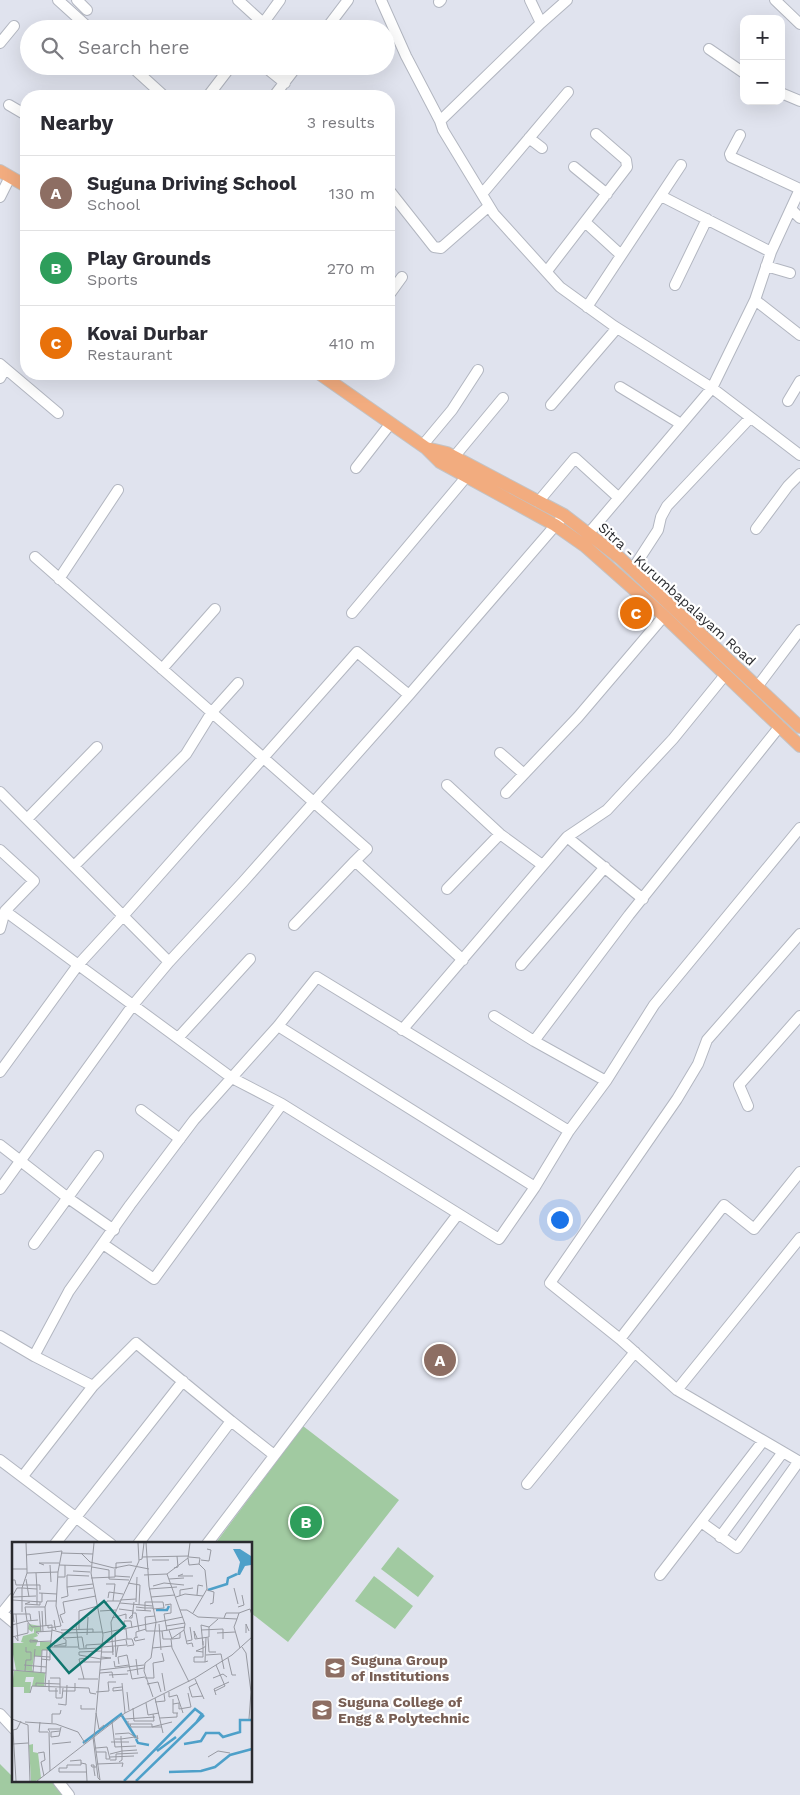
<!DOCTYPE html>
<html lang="en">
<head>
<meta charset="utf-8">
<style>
  :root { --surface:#fff; --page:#f7f7f7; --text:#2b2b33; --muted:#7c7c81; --line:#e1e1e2; --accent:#1a73e8 }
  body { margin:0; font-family:"Work Sans",sans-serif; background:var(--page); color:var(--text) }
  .controls { position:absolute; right:15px; top:15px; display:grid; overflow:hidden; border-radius:10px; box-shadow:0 5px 20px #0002 }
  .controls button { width:45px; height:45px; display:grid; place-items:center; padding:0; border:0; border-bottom:1px solid var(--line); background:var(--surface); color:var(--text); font:25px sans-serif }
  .you { position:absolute; left:559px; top:1219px; width:18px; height:18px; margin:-12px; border:4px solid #fff; border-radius:50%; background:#1a73e8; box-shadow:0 0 0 8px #1a73e833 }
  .badge { display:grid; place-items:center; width:32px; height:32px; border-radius:50%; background:var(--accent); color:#fff; font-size:16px; font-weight:700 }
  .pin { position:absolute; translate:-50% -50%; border:2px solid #fff; box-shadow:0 1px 5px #0006 }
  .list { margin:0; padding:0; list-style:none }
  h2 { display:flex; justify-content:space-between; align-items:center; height:65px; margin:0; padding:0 20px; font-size:21px }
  h2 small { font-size:16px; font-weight:400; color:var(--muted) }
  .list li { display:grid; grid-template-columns:32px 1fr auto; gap:15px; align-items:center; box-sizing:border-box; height:75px; padding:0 20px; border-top:1px solid var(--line) }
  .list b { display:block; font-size:19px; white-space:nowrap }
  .list p { margin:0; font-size:16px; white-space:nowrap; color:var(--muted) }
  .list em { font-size:16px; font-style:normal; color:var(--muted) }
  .icon { flex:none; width:28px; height:28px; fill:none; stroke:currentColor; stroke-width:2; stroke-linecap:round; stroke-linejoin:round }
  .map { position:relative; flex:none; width:800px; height:1795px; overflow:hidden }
  .search { position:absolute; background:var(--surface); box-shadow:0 5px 20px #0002; left:20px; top:20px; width:375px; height:55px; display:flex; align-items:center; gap:12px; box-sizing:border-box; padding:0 18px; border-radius:28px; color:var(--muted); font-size:19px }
  .panel { position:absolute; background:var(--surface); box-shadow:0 5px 20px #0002; left:20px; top:90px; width:375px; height:290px; border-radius:20px }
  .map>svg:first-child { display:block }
</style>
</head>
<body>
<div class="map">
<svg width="800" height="1795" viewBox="0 0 800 1795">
  <rect width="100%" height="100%" fill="#e0e3ee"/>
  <path fill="#a1caa1" d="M303,1426L399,1500L288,1642L251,1613V1544H215Z
    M398,1547L434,1576L418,1597L381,1569Z
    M374,1576L413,1606L395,1629L355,1601Z
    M0,1764L11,1775L14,1773V1781H52L65,1795H0Z"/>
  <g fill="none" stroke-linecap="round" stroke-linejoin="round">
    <g stroke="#b2b6c0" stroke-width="12">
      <path id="minor" d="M58,0L90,29
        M77,0L87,10
        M238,0L263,23
        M381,0L406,56L440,121L443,130L494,214L560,287L614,326L712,388L800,455
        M775,0L800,24
        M439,2L441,0
        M541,23L567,0
        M259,29L280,0
        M326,29L348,0
        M0,43L14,26
        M709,49L744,73
        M131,66L164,96
        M264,66L285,83
        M781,93L800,101
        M208,96L231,66
        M274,96L297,66
        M9,105L26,115
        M440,121L541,23L530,0
        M529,138L542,148
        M574,167L607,194
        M389,190L434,247L441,248L489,206
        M482,194L568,92
        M661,196L771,252
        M0,197L10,177
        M791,209L800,218
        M585,222L621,255
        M766,266L790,273
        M547,271L627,167L626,160L596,134
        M675,285L707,219
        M389,295L402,277
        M755,300L800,335
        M587,307L681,165
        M0,364L58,413
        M0,378L5,369
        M620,387L681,424
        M788,401L800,381
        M551,405L617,328
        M422,446L452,410L478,370
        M454,457L503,398
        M356,468L391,423
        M538,502L575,458L619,498
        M756,529L788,486L800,474
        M589,533L712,388L755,300L771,252L800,189L731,157L730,154L740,135
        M35,557L367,849L355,861
        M632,570L658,530L661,517L667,506L750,418
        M59,579L118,490
        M352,613L467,476
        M162,669L215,609
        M757,687L800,630
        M500,753L524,774
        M447,785L500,834L541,864
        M0,792L169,962
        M506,793L578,717L664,616
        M27,819L97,747
        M567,837L607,810L673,739L725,675
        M0,850L34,881L5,911L0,929
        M74,866L186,754L212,712L238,683
        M447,889L500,834
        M5,911L232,1078L282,1104L499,1239L535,1187L569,1131L606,1081L654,1005L800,828
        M294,925L355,861L463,960
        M800,934L707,1040L698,1064L677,1099L550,1283L620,1339L724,1205L754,1229L800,1172
        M521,965L605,867
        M494,1016L534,1041
        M278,1026L535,1187
        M402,1030L567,837L643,899
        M178,1038L250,959
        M0,1072L78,965L123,916L357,652L409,695
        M606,1081L534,1041L629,915L780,726
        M748,1106L739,1085L800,1016
        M141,1110L180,1139
        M0,1145L68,1198L114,1230
        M0,1189L133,1005L169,962L243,882L409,695L560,520
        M800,1238L677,1390L800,1462
        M34,1244L98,1156
        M103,1244L154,1279L282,1104
        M0,1336L34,1356L69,1291L130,1205L194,1120L278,1026L317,977L569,1131
        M620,1339L677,1390
        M34,1356L93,1386L136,1343L231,1421L138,1544
        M231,1421L274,1455
        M0,1460L111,1544
        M23,1476L93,1386
        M527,1484L635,1352
        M701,1522L737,1548L799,1461
        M720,1537L783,1452
        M55,1544L183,1381
        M207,1544L458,1214
        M660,1575L763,1441
        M14,1598L2,1613L14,1623
        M0,1714L14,1729
        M58,1781L69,1795"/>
    </g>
    <g stroke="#c3c3c4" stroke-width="14">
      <path id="major" d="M0,171L26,186
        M320,374L426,448L447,453L564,515L620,558L800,727
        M426,448L440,462L555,525L585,546L664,616L800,746"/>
    </g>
    <use href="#minor" stroke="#fff" stroke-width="10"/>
    <use href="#major" stroke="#f2ac7f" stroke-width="12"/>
  </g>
  <defs>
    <g id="university-square" transform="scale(1.125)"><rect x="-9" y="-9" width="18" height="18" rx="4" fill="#8d6e63" stroke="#fff"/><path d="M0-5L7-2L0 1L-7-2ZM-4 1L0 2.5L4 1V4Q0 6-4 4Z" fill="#fff"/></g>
  </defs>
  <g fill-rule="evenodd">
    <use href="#university-square" x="335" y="1668"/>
    <use href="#university-square" x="322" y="1710"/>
  </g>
  <g text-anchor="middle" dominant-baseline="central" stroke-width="4.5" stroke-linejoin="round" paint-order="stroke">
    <g font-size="14" fill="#292a2e" stroke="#fff">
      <text transform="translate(677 594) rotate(42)">Sitra - Kurumbapalayam Road</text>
    </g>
    <g font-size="14" font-weight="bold" fill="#785e54" stroke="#fff" text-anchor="start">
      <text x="351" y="1660">Suguna Group<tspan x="351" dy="16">of Institutions</tspan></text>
      <text x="338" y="1702">Suguna College of<tspan x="338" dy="16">Engg &amp; Polytechnic</tspan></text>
    </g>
  </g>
  <g transform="translate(12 1542)">
    <rect width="240" height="240" fill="#e0e3ee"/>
    <path d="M17,82L28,84L29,90H24L26,94L21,96L26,98L24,104H28V100H39L38,108H30L29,114H22L20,127L21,130L33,131L32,145L20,144L22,135H14L13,140H19L18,151H12V145H0L2,129H19L4,128L0,107V101H12L9,100L11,94L22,91V86L20,90L16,87ZM21,202V210L26,211L29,236L24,239H19L17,203Z" fill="#a1caa1"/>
    <path d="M221,7H228L239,14V23L233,24L228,33H225L228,20Z" fill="#4ea0c9"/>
    <path fill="none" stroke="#4ea0c9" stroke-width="2.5" d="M196,48L215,42L216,36L225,32M144,68H155L157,64M184,181L190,172L188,177M124,197L126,201L137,203M71,201L109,172L124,196M172,202L189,199L194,191H207L211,195L221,192L228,190V178H240M145,209L164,195M157,230L189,229L203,225L218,213L240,207M112,239L183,167L191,173M124,239L192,173"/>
    <path fill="none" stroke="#9799a1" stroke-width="1" d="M14,1L15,27M134,1L137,44L144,80L139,116L133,121L132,129L141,155M49,11L81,12M69,11L78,20L102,26L117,23L137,27M14,13L50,9L46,30M130,15L177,14M177,15L188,16L187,22M127,18L130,17L132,1M140,18H157M189,18L197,19L199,8L195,7M32,23L27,21H47M38,23L39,40M47,23L79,24M80,25L97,28M162,26L166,25L165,14M0,27H15V31L46,30L44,64L49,84L43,85L44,88M104,27V21L120,20M97,28V37L117,38M61,29L78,30M24,31L25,47M171,32L166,34H181M132,33L155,32M103,34L118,35M46,35H53V23M79,36L103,35V27M14,37L17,55M157,37L172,36M0,38H3L4,43H28V48M116,41L128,43L127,63M94,42H103L101,59M141,44L152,41L172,43M55,45V33L77,34M10,46L25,47V63M222,46L226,62M137,47L165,45M66,48L81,46M195,48L202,50L201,61L198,62M27,51L45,52M185,53L186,43L191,44M168,54V48L181,46M0,55L5,46H10L15,31M1,55L24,54M139,55L163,53M164,55L173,52L191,54L195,47L193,28L187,22L177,23L176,16M49,56L56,54L55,45L81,42M96,56L97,50L111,52M0,58L30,60V51M108,58L124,57M18,60L13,62L28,63V60M51,60L84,54M51,60L53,71L48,73L51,81M124,60L125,35M108,61L141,64M94,62L95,59H108M153,63L159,62V71M33,65L34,84M124,65L133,66H141V67L152,66L151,60H133V69M226,65L232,63L230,53M107,67L122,69M124,68L139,69M168,68H175L186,75L225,77L222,85L228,106M27,69L29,90M30,69L31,90M67,69V88M67,69L86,64M88,69L104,68M10,70V46M120,71H124L127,89M181,71L191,54M120,73L117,76H120L122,60M143,74L133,75L134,89H150L151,97H159M100,76L114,72V77M212,76L214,71H227M225,77L227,71L235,68L238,67L240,73M26,78L15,79L13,65H33L35,59H45M2,80L1,72H18L19,79M147,82L149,108M0,83L15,79L20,85L40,83V88L51,91L91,90M36,83V86L43,85L42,78M64,83L67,107L90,106M154,84L173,81M49,88L81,87V90M113,88L112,79H119L120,86M157,88L160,97L168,96V91M172,88L175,102L180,101L181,105M189,88L211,87V97M150,89L173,85M155,89L152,72L159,71M50,91L51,96L70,95L72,106M91,91L171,75M103,91L104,115L106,104M205,91L223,90M234,91V82L237,89M27,92L24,90L40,89M75,93L76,75M0,95L16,91V81M3,95L6,99L4,72M124,95V90L134,87M126,95L122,96L123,99L133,97M194,95L193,120L196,119M51,96L54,98V104H42L54,101M185,96L182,89L183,97L197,95V85L206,77M196,96L197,110H204M115,97H120L122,103L115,104M26,99L18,98V100L40,99M175,99L180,98L178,85M191,99V110L184,109L191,106L194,104M91,101L115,97L114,87M191,103L189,83L197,85M39,105H66M90,105L115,103L114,98M230,105L234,111L239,150L237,177M74,106V103L90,102M140,106L160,104M67,110V113L89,117M67,110L90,109M90,110H101V105M191,110V115H182V120H193M101,113L99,80L127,19L126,1M194,113L209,112L212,127M22,114L38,115M216,116L220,133H224M29,117L38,118V108M89,117L99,116L89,115M124,117L126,133M102,119L103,125L117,123M72,120H89M107,122L106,115L115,113L120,137L133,135M12,123L34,125M0,128L34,131L33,145M88,128L132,123M13,129L14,118H19V110H14V105M115,129L132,126M21,130L23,107M29,130L30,108H38L40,88M34,131L35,108M88,131L100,130L101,136M150,131L153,149M97,133L116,132M38,136H48V152M133,136H142L141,121L152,119L150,111M201,136L211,132L215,135M66,137H86M72,137L67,117L77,116M183,137L192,157M37,138V149H46M177,140L160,106L159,97L172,88L173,82L155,32L176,16L178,1M110,141L113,171M185,141L177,145L180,155L191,154M135,142L146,140L149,150M24,144V141L48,142M110,145L101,146V149L110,148M44,146V156H50L51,146M51,149H63V141M203,149L213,144L204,123M84,150L97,149L96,140H104M115,150L117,168M157,150V155L165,153L171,171M18,151L20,144L77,146L78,151L84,152M204,153L202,147L217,140M143,156L151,191M161,157V171H166M143,160L153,159L152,152M134,161L136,173L147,171M46,162L54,163L55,143M161,162L167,161V167L179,165L176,151M69,163V167H83M121,166L122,179H142L141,172M84,171L87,187L92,183M148,176L165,175V171M0,177L16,183L18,239M113,177L143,175M116,179V182H140V185H119L118,182M13,180L44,182L66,190L73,201M28,180L27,190H36M100,180L103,205L124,204M40,181V172H48L49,168M150,185H140L160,180M48,189L39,190V195L47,194L49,185M37,190L38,229M38,190L36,187H48M103,192L117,191L126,197L125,193M109,194V197L123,195M81,195L86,236L88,238L82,195M82,195L91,93L79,31L82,1M103,197H109L110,209L125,208M99,200H117M1,202L16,201M40,202L59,200M84,206L95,205L98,217M84,210H94V217H98M26,211L32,210L33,218L29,220L32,234M98,212L110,209V218L107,220M98,215L122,214M196,215L206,209L218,211M98,218H104V212L126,211M58,219L69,218V223H55V226H47V230H75M69,221L74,222L75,239M85,222L111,221L110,225M83,234L82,228V223H79L80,225H84M4,239L1,188L5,187L9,179M25,239L113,171L183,136L220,113L240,95"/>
    <path fill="#0f766e" fill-opacity="0.15" stroke="#0f766e" stroke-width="2.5" d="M92,59L113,84L57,131L36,106Z"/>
    <rect width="240" height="240" fill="none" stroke="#292a2e" stroke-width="2.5"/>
  </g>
</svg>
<div class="controls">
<button>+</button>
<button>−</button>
</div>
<div class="you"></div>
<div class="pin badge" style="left:440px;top:1360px;background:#8d6e63">A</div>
<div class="pin badge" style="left:306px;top:1522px;background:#2e9e5b">B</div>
<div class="pin badge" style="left:636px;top:613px;background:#e8710a">C</div>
<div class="search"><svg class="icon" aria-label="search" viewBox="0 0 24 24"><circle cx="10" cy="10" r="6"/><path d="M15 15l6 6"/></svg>Search here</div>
<section class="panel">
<h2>Nearby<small>3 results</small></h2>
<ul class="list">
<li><span class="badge" style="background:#8d6e63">A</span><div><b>Suguna Driving School</b><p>School</p></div><em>130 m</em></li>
<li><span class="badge" style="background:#2e9e5b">B</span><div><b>Play Grounds</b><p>Sports</p></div><em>270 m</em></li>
<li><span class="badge" style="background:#e8710a">C</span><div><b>Kovai Durbar</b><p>Restaurant</p></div><em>410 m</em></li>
</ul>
</section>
</div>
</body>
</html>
